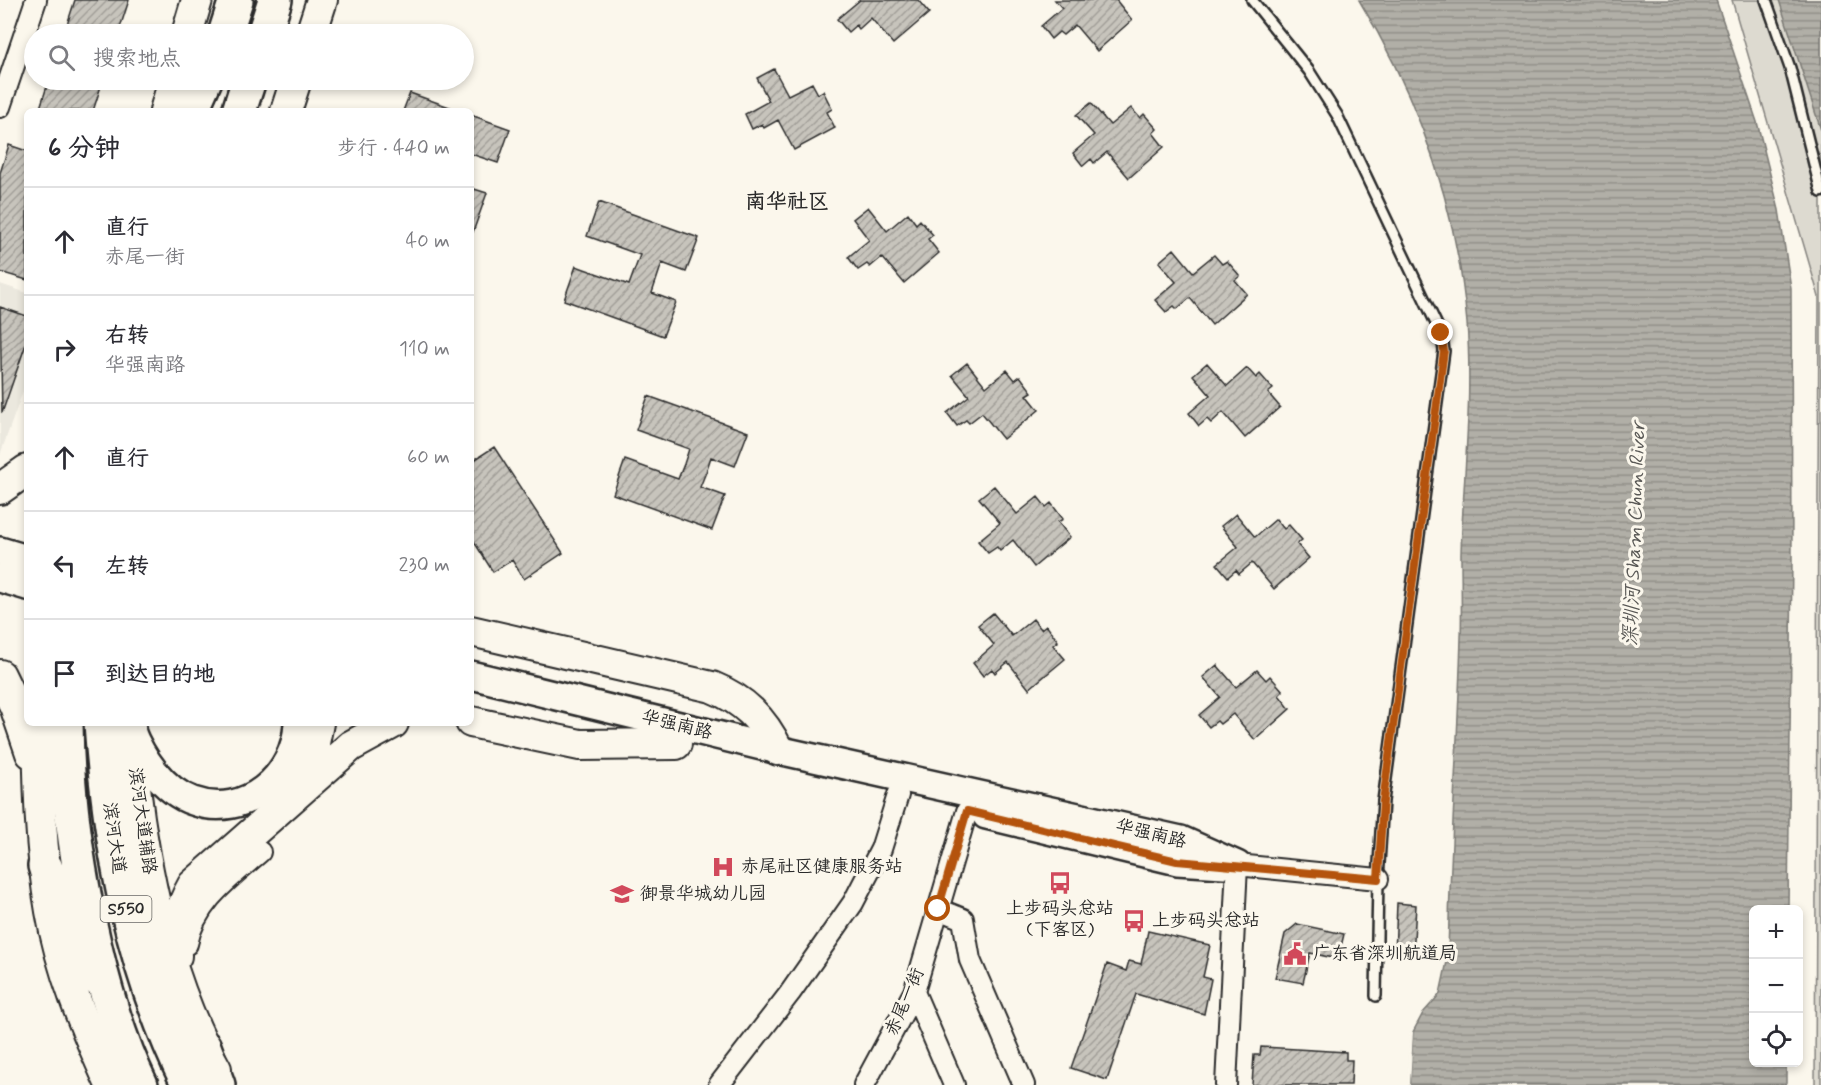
<!DOCTYPE html>
<html lang="zh">
<head>
<meta charset="utf-8">
<style>
  :root { --surface:#fff; --page:#f7f7f7; --text:#2b2b33; --muted:#7c7c81; --line:#e1e1e2 }
  body { margin:0; font-family:Mynerve,"LXGW WenKai TC",sans-serif; background:var(--page); color:var(--text) }
  .controls { position:absolute; right:18px; bottom:18px; display:grid; overflow:hidden; border-radius:9px; box-shadow:0 3px 9px #0003 }
  .controls button { width:54px; height:54px; display:grid; place-items:center; padding:0; border:0; border-bottom:2px solid var(--line); background:var(--surface); color:var(--text); font:30px sans-serif }
  .stop { position:absolute; width:18px; height:18px; margin:-14px; border:4px solid #b45309; border-radius:50%; background:#fff }
  .stop.end { background:#b45309; border-color:#fff; box-shadow:0 2px 6px #0008 }
  .list { margin:0; padding:0; list-style:none }
  h2 { display:flex; justify-content:space-between; align-items:center; height:78px; margin:0; padding:0 24px; font-size:26px }
  h2 small { font-size:20px; font-weight:400; color:var(--muted) }
  .list li { display:grid; grid-template-columns:39px 1fr auto; gap:18px; align-items:center; box-sizing:border-box; height:108px; padding:0 24px; border-top:2px solid var(--line) }
  .list b { display:block; font-size:22px; white-space:nowrap }
  .list p { margin:0; font-size:20px; white-space:nowrap; color:var(--muted) }
  .list em { font-size:20px; font-style:normal; color:var(--muted) }
  .icon { flex:none; width:33px; height:33px; fill:none; stroke:currentColor; stroke-width:2; stroke-linecap:round; stroke-linejoin:round }
  .map { position:relative; flex:none; width:1821px; height:1085px; overflow:hidden }
  .search { position:absolute; background:var(--surface); box-shadow:0 3px 9px #0003; left:24px; top:24px; width:450px; height:66px; display:flex; align-items:center; gap:15px; box-sizing:border-box; padding:0 21px; border-radius:33px; color:var(--muted); font-size:22px }
  .panel { position:absolute; background:var(--surface); box-shadow:0 3px 9px #0003; left:24px; top:108px; width:450px; height:618px; border-radius:9px }
  .map>svg:first-child { display:block }
</style>
</head>
<body>
<div class="map">
<svg width="1821" height="1085" viewBox="0 0 1821 1085">
  <defs>
    <pattern id="water-rules" width="6" height="5" patternUnits="userSpaceOnUse" patternTransform="scale(1.5)"><rect width="6" height="5" fill="#b1afa7"/><path d="M0 2.5h6" fill="none" stroke="#908f88"/></pattern>
    <pattern id="building-hatch" width="6" height="6" patternUnits="userSpaceOnUse" patternTransform="scale(1.5)"><rect width="6" height="6" fill="#c7c4bc"/><path d="M-1 1l2-2M0 6l6-6M5 7l2-2" fill="none" stroke="#a29f99"/></pattern>
  </defs>
  <rect width="100%" height="100%" fill="#fbf7ec"/>
  <filter id="ink" filterUnits="userSpaceOnUse"><feTurbulence type="fractalNoise" baseFrequency=".0167" numOctaves="2"/><feDisplacementMap in="SourceGraphic" scale="12" xChannelSelector="R" yChannelSelector="G"/><feConvolveMatrix kernelMatrix="1 2 1 2 8 2 1 2 1" color-interpolation-filters="sRGB"/></filter>
  <g filter="url(#ink)">
    <path fill="#ebe8de" d="M0,284L27,293V380L0,455Z"/>
    <path fill="#dddad0" stroke="#84827e" stroke-width="1.5" d="M1732,0H1821V1085H1815L1819,297Z"/>
    <path fill="url(#water-rules)" stroke="#7b7a75" stroke-width="1.5" d="M1359,0H1716L1757,122L1779,210L1791,288L1792,559L1788,909L1754,910V1062L1786,1063V1085H1410L1413,1032L1423,1013L1440,994L1448,957C1450,851 1458,744 1461,638C1462,610 1461,582 1461,554C1463,478 1473,400 1467,323C1457,208 1419,99 1359,0Z
      M1779,0H1821V130L1819,124Z"/>
    <path fill="#fbf7ec" d="M1410,1032H1413L1410,1085H1407Z"/>
    <path fill="url(#building-hatch)" stroke="#2b2b2b" stroke-width="1.5" d="M75,0H129L118,34H64Z
      M860,0H918L929,13L893,44L871,18L859,29L856,25L848,32L837,19Z
      M1055,0H1116L1132,20L1097,51L1075,25L1063,35L1059,32L1051,39L1041,26L1062,8Z
      M774,69L788,95L812,83L818,94L823,91L832,109L827,112L835,128L794,150L778,120L764,128L762,124L752,129L745,114L769,101L757,78Z
      M49,80H103L93,111H39Z
      M410,93L455,109L454,111H403Z
      M1091,103L1110,125L1131,108L1140,118L1144,114L1157,129L1153,133L1164,147L1129,178L1107,152L1094,163L1091,159L1083,166L1073,153L1094,135L1076,115Z
      M471,115L510,129L498,163L471,154Z
      M9,145L27,151V280L0,272V173Z
      M471,188L487,193L473,232H471Z
      M599,202L699,238L686,272L662,263L652,293L676,302L663,336L564,300L576,266L629,285L640,255L587,236Z
      M868,207L887,231L908,213L916,224L920,220L933,235L928,239L939,253L904,283L882,257L870,267L867,264L858,270L848,257L869,240L853,219Z
      M1174,249L1193,272L1214,255L1222,264L1227,261L1240,276L1235,280L1247,294L1212,325L1190,298L1177,309L1174,306L1166,312L1155,300L1176,282L1159,262Z
      M0,307L27,316V341L2,413Z
      M967,363L986,387L1007,370L1015,380L1020,376L1032,392L1027,395L1039,410L1003,439L982,413L969,423L966,420L957,426L947,413L969,396L952,375Z
      M1207,363L1227,386L1247,368L1256,378L1260,374L1273,389L1268,393L1280,407L1245,438L1223,412L1211,423L1207,419L1199,426L1189,413L1210,395L1193,375Z
      M648,396L748,432L735,466L711,457L706,472L700,487L725,496L712,530L613,494L625,460L678,479L684,464L689,449L636,430Z
      M494,447L563,553L524,579L512,560L493,572L471,537V462Z
      M994,486L1017,514L1038,497L1046,507L1051,503L1063,519L1058,522L1070,537L1034,567L1013,540L1000,551L997,547L988,553L978,541L1000,523L979,498Z
      M1236,514L1255,537L1276,519L1284,529L1289,525L1302,540L1297,544L1309,558L1274,589L1252,563L1239,574L1236,570L1228,577L1217,564L1238,547L1221,526Z
      M993,613L1012,636L1033,619L1041,629L1046,625L1058,641L1053,645L1065,659L1029,689L1008,662L995,673L992,669L983,676L973,663L994,645L978,625Z
      M1217,665L1236,687L1257,670L1266,680L1270,676L1283,691L1279,695L1290,709L1255,740L1233,714L1220,724L1217,721L1209,727L1199,715L1220,697L1203,677Z
      M1397,903L1416,905L1413,957L1395,955Z
      M1297,924L1344,934L1338,959L1310,953L1303,983L1275,978L1285,934Z
      M1148,931L1210,945L1203,977L1211,979L1204,1014L1136,994L1107,1080L1071,1068L1107,964L1126,971L1129,961L1141,964Z
      M1261,1047L1346,1052V1060H1352L1351,1085H1252L1254,1055H1260Z"/>
    <g fill="none" stroke-linecap="round" stroke-linejoin="round">
      <g stroke="#2b2b2b" stroke-width="14">
        <path id="lane" d="M1252,0L1309,71L1337,115L1442,336L1444,351L1383,801L1378,879L1376,996
          M1766,0L1790,68L1821,192"/>
      </g>
      <g stroke="#2b2b2b" stroke-width="24">
        <path id="street" d="M0,107L36,0
          M938,909L963,919L970,960L1024,1085
          M187,944C195,902 230,878 260,852
          M914,992L954,1085
          M719,1085L790,993L853,903L881,849L898,795
          M864,1085L914,992L967,811
          M1226,1085L1237,865L1378,879"/>
      </g>
      <g stroke="#2b2b2b" stroke-width="32">
        <path id="secondary" d="M0,551L27,559
          M0,578L27,586
          M471,675L778,750L1181,840L1237,865
          M130,729C141,757 163,791 193,801C245,820 296,776 298,723
          M986,815L1177,861L1224,864"/>
      </g>
      <g stroke="#2b2b2b" stroke-width="34">
        <path id="primary" d="M187,34L197,0
          M311,34L322,0
          M165,111L174,80
          M286,111L296,80
          M0,489L27,470
          M471,631L712,687C744,700 763,719 778,750
          M0,675L15,706L31,753
          M471,722L580,745L676,744
          M38,723C39,785 40,850 51,911C61,971 86,1030 111,1085
          M130,723C130,754 135,787 139,818C152,905 173,993 216,1069
          M296,786L310,763L318,723
          M176,956C175,929 180,908 193,885L351,746L393,723"/>
      </g>
      <g stroke="#2b2b2b" stroke-width="38">
        <path id="highway" d="M225,34L236,0
          M264,34L275,0
          M191,111L205,80
          M239,111L249,80
          M66,723C67,829 95,990 141,1085
          M101,723C110,848 132,971 189,1085
          M45,866L87,976
          M204,1047L218,1085"/>
      </g>
      <use href="#lane" stroke="#fbf7ec" stroke-width="9"/>
      <use href="#street" stroke="#fbf7ec" stroke-width="20"/>
      <use href="#secondary" stroke="#fbf7ec" stroke-width="27"/>
      <use href="#primary" stroke="#fbf7ec" stroke-width="30"/>
      <use href="#highway" stroke="#fbf7ec" stroke-width="33"/>
    </g>
  </g>
  <g fill="none" stroke-linecap="round" stroke-linejoin="round" filter="url(#ink)">
    <path stroke="#b45309" stroke-width="8" d="M938,909L967,811L1177,861L1378,879L1383,801L1444,351L1441,333"/>
  </g>
  <defs>
    <g id="hospital-bare" transform="scale(1.8)"><path d="M-5-5h3v3.5h4V-5h3V5h-3V1.5h-4V5h-3Z" fill="#d1495b" stroke="#fbf7ec" stroke-width="2.5" paint-order="stroke"/></g>
    <g id="bus-bare" transform="scale(1.8)"><path d="M-5-6H5V4H4V6H2V4H-2V6H-4V4H-5ZM-3.5-4V0h7V-4ZM-3.5 1.2v1.5H-2V1.2ZM2 1.2v1.5H3.5V1.2Z" fill="#d1495b" stroke="#fbf7ec" stroke-width="2.5" paint-order="stroke"/></g>
    <g id="school-bare" transform="scale(1.8)"><path d="M0-5L7-2L0 1L-7-2ZM-4 1L0 2.5L4 1V4Q0 6-4 4Z" fill="#d1495b" stroke="#fbf7ec" stroke-width="2.5" paint-order="stroke"/></g>
    <g id="civic-bare" transform="scale(1.8)"><path d="M-.6-6.5H3V-4.5H.6V-3L4-1V1h2V6H-6V1h2V-1L-.6-3ZM-1.2 2.5V6h2.4V2.5Z" fill="#d1495b" stroke="#fbf7ec" stroke-width="2.5" paint-order="stroke"/></g>
  </defs>
  <g fill-rule="evenodd">
    <use href="#hospital-bare" x="723" y="867"/>
    <use href="#bus-bare" x="1060" y="883"/>
    <use href="#school-bare" x="622" y="894"/>
    <use href="#bus-bare" x="1134" y="921"/>
    <use href="#civic-bare" x="1295" y="954"/>
  </g>
  <g text-anchor="middle" dominant-baseline="central" stroke-width="6" stroke-linejoin="round" paint-order="stroke">
    <rect fill="#fbf7ec" stroke="#696865" stroke-width="1.5" x="100.5" y="896" width="51" height="26" rx="4.5"/>
    <g font-size="16" font-weight="bold" fill="#2b2b2b">
      <text x="126" y="909">S550</text>
    </g>
    <g font-size="18" fill="#2b2b2b" stroke="#fbf7ec">
      <text transform="translate(677 725) rotate(14)">华强南路</text>
      <text transform="translate(142 821) rotate(82)">滨河大道辅路</text>
      <text transform="translate(1151 834) rotate(14)">华强南路</text>
      <text transform="translate(114 838) rotate(82)">滨河大道</text>
      <text transform="translate(905 1002) rotate(-67)">赤尾一街</text>
    </g>
    <g font-size="18" fill="#2b2b2b" stroke="#fbf7ec" text-anchor="start">
      <text x="741" y="867">赤尾社区健康服务站</text>
      <text x="640" y="894">御景华城幼儿园</text>
      <text x="1060" y="909" text-anchor="middle">上步码头总站<tspan x="1060" dy="21">(下客区)</tspan></text>
      <text x="1152" y="921">上步码头总站</text>
      <text x="1313" y="954">广东省深圳航道局</text>
    </g>
    <g font-size="20" font-style="italic" fill="#5a5956" stroke="#fbf7ec">
      <text transform="translate(1635 534) rotate(-88)">深圳河 Sham Chun River</text>
    </g>
    <g font-size="21" font-weight="bold" fill="#2b2b2b" stroke="#fbf7ec">
      <text x="787" y="202">南华社区</text>
    </g>
  </g>
</svg>
<div class="controls">
<button>+</button>
<button>−</button>
<button><svg class="icon" aria-label="locate" viewBox="0 0 24 24"><circle cx="12" cy="12" r="6"/><path d="M12 2v4M12 18v4M2 12h4M18 12h4"/></svg></button>
</div>
<div class="stop" style="left:938px;top:909px"></div>
<div class="stop end" style="left:1441px;top:333px"></div>
<div class="search"><svg class="icon" aria-label="search" viewBox="0 0 24 24"><circle cx="10" cy="10" r="6"/><path d="M15 15l6 6"/></svg>搜索地点</div>
<section class="panel">
<h2>6 分钟<small>步行 · 440 m</small></h2>
<ul class="list">
<li><svg class="icon" aria-label="ahead" viewBox="0 0 24 24"><path d="M12 20V5M6 11l6-6 6 6"/></svg><div><b>直行</b><p>赤尾一街</p></div><em>40 m</em></li>
<li><svg class="icon" aria-label="right" viewBox="0 0 24 24"><path d="M7 20v-9h11M14 6l5 5-5 5"/></svg><div><b>右转</b><p>华强南路</p></div><em>110 m</em></li>
<li><svg class="icon" aria-label="ahead" viewBox="0 0 24 24"><path d="M12 20V5M6 11l6-6 6 6"/></svg><div><b>直行</b></div><em>60 m</em></li>
<li><svg class="icon" aria-label="left" viewBox="0 0 24 24"><path d="M17 20v-9H6M10 6l-5 5 5 5"/></svg><div><b>左转</b></div><em>230 m</em></li>
<li><svg class="icon" aria-label="arrive" viewBox="0 0 24 24"><path d="M6 21V4h12l-3 4 3 4H6"/></svg><div><b>到达目的地</b></div></li>
</ul>
</section>
</div>
</body>
</html>
